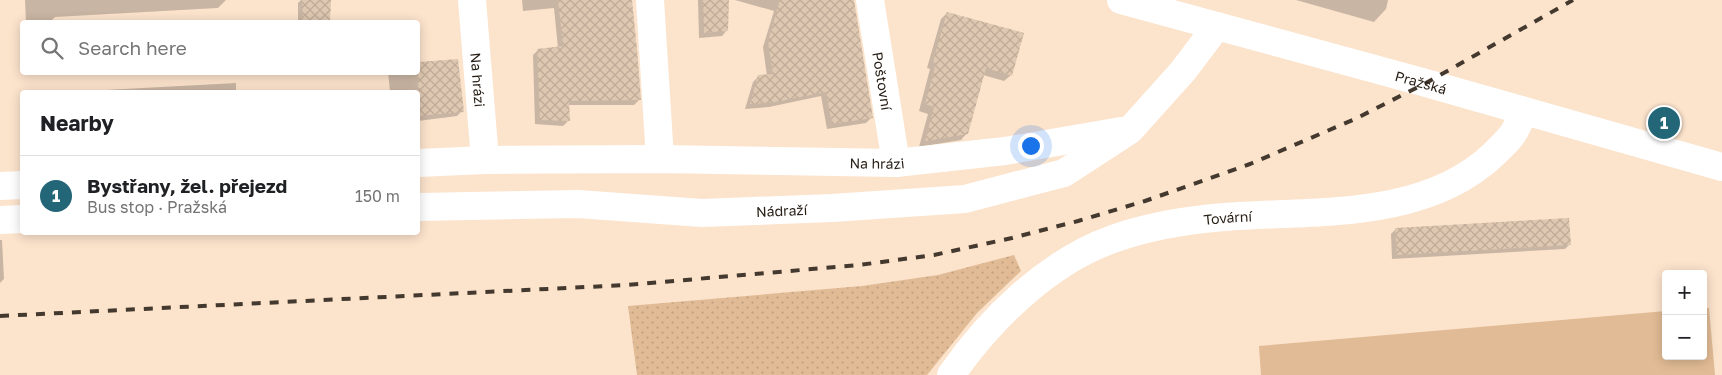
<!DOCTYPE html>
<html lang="en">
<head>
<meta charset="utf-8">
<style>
  :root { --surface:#fff; --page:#f2f2f2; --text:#202124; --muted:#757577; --line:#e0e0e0; --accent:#267 }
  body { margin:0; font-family:"Golos Text",sans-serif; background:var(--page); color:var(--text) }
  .controls { position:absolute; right:15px; bottom:15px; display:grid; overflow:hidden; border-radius:5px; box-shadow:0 2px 12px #0003 }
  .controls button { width:45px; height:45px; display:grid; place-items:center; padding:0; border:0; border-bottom:1px solid var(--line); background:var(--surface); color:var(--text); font:25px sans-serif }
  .you { position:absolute; left:1030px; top:145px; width:18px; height:18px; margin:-12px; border:4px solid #fff; border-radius:50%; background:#1a73e8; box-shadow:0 0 0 8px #1a73e833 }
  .badge { display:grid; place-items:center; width:32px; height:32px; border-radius:50%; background:var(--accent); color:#fff; font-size:16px; font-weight:700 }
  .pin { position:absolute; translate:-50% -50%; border:2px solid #fff; box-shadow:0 1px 5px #0006 }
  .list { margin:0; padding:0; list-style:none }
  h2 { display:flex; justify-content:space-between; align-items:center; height:65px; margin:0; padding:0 20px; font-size:21px }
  h2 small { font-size:16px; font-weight:400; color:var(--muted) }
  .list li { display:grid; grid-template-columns:32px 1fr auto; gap:15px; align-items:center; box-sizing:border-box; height:80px; padding:0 20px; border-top:1px solid var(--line) }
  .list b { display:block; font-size:19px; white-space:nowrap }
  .list p { margin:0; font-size:16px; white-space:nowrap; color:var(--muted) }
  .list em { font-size:16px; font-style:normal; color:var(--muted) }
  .icon { flex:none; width:28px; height:28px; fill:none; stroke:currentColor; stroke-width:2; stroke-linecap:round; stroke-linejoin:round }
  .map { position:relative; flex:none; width:1722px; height:375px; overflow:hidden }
  .search { position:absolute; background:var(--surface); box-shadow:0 2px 12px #0003; left:20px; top:20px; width:400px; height:55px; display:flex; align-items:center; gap:12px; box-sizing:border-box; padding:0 18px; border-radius:5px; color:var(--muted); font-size:19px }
  .panel { position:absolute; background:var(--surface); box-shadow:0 2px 12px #0003; left:20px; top:90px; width:400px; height:145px; border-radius:5px }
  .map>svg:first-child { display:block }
</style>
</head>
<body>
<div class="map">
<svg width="1722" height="375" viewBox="0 0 1722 375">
  <defs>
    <pattern id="grass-dots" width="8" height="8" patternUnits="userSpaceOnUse" patternTransform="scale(1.25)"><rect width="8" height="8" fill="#e1bb95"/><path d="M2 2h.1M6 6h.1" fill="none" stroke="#c1a080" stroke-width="1.8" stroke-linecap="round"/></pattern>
    <pattern id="building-cross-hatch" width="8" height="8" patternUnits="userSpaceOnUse" patternTransform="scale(1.25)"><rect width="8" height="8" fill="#dfc8b1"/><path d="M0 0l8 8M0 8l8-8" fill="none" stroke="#bfab97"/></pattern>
  </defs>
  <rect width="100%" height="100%" fill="#fce3cc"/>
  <path fill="url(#grass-dots)" d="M1014,255L1021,271L977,313L927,375H637L628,306L862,286L938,275Z"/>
  <path fill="#e1bb95" d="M1703,308H1709L1715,375H1261L1259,346L1666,311V356H1703Z"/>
  <path fill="#0003" d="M25,0H226L218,8L55,17L52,20L26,22Z
    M301,0H329V22H298V3Z
    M522,0H582L639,100L634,105H568V121L563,126L535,124L533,55L538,50L558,48L554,8L523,11Z
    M698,0H727V30L722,36L699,38Z
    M735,0H853L872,117L866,123L827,129L821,96L769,107L745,109L753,82L759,76H767L763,47L774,11Z
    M1296,0H1388L1386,9L1374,22Z
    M947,13L1011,75L1004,81L983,75L967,133L961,140L919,147L928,114L919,111L930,69L927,68L941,19Z
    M457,60L462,111L457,116L418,121V92H366L390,91L388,72H418V64Z
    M236,83V92H85L87,91Z
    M1396,229L1570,244L1565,249L1392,259L1391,234Z
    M0,240H2L4,279L0,283Z"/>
  <path fill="url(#building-cross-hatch)" d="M302,0H331L330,22H303Z
    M558,0H632L637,49L641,100L569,101L570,121L540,120L537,49L563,46Z
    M703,0H729L728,31L704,33Z
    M780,0H854L873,118L832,124L826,92L775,102L750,104L758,75L773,74L768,41Z
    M947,12L1024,33L1012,76L986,68L968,134L925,141L934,107L925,104L936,63L933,62Z
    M458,59L464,112L418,116V72H420L419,62Z
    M1569,218L1571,245L1397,255L1395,228Z"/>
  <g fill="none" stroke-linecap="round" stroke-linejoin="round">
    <g stroke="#fff" stroke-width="28">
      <path id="s1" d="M472,0L485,160"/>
      <path d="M650,0L660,159"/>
      <path id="s2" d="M870,0L896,163"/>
      <path id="s3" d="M418,163L485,160L660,159L896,163L1005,151L1121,131"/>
      <path d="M0,186L22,185"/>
      <path id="s4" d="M418,207L578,204L702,213L832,208L965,199L1064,173L1130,130L1183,71L1217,26"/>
      <path d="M0,220L22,219"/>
      <path id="s5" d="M951,375C990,319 1048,262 1113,239C1149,226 1187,220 1224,217C1313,210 1424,221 1494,154C1501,147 1509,140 1514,132C1518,125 1521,118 1524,111"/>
    </g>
    <path stroke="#fff" stroke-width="28" id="s6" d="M1121,0L1426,83L1722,167"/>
    <path stroke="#44392e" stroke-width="4" stroke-dasharray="9 9" stroke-linecap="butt" d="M0,316L627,285L859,265L934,255L1012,238L1078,221L1145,201L1250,164L1355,119L1426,83L1573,0"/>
  </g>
  <g text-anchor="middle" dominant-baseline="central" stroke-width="5" stroke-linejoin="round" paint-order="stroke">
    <g font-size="14" fill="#271e15" stroke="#fce3cc">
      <text stroke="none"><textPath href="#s1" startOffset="80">Na hrázi</textPath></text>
      <text stroke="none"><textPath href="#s2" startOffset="82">Poštovní</textPath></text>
      <text stroke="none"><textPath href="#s6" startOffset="311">Pražská</textPath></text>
      <text stroke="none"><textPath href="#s3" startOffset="459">Na hrázi</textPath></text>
      <text stroke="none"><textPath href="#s4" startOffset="364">Nádraží</textPath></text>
      <text stroke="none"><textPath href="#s5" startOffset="332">Tovární</textPath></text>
    </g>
  </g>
</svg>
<div class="controls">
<button>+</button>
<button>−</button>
</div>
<div class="you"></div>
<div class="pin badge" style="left:1664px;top:123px">1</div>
<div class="search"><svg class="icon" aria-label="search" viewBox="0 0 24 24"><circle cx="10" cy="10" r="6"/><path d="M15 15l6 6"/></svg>Search here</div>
<section class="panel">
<h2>Nearby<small></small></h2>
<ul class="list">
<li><span class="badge">1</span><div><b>Bystřany, žel. přejezd</b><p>Bus stop · Pražská</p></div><em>150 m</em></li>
</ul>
</section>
</div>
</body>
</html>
